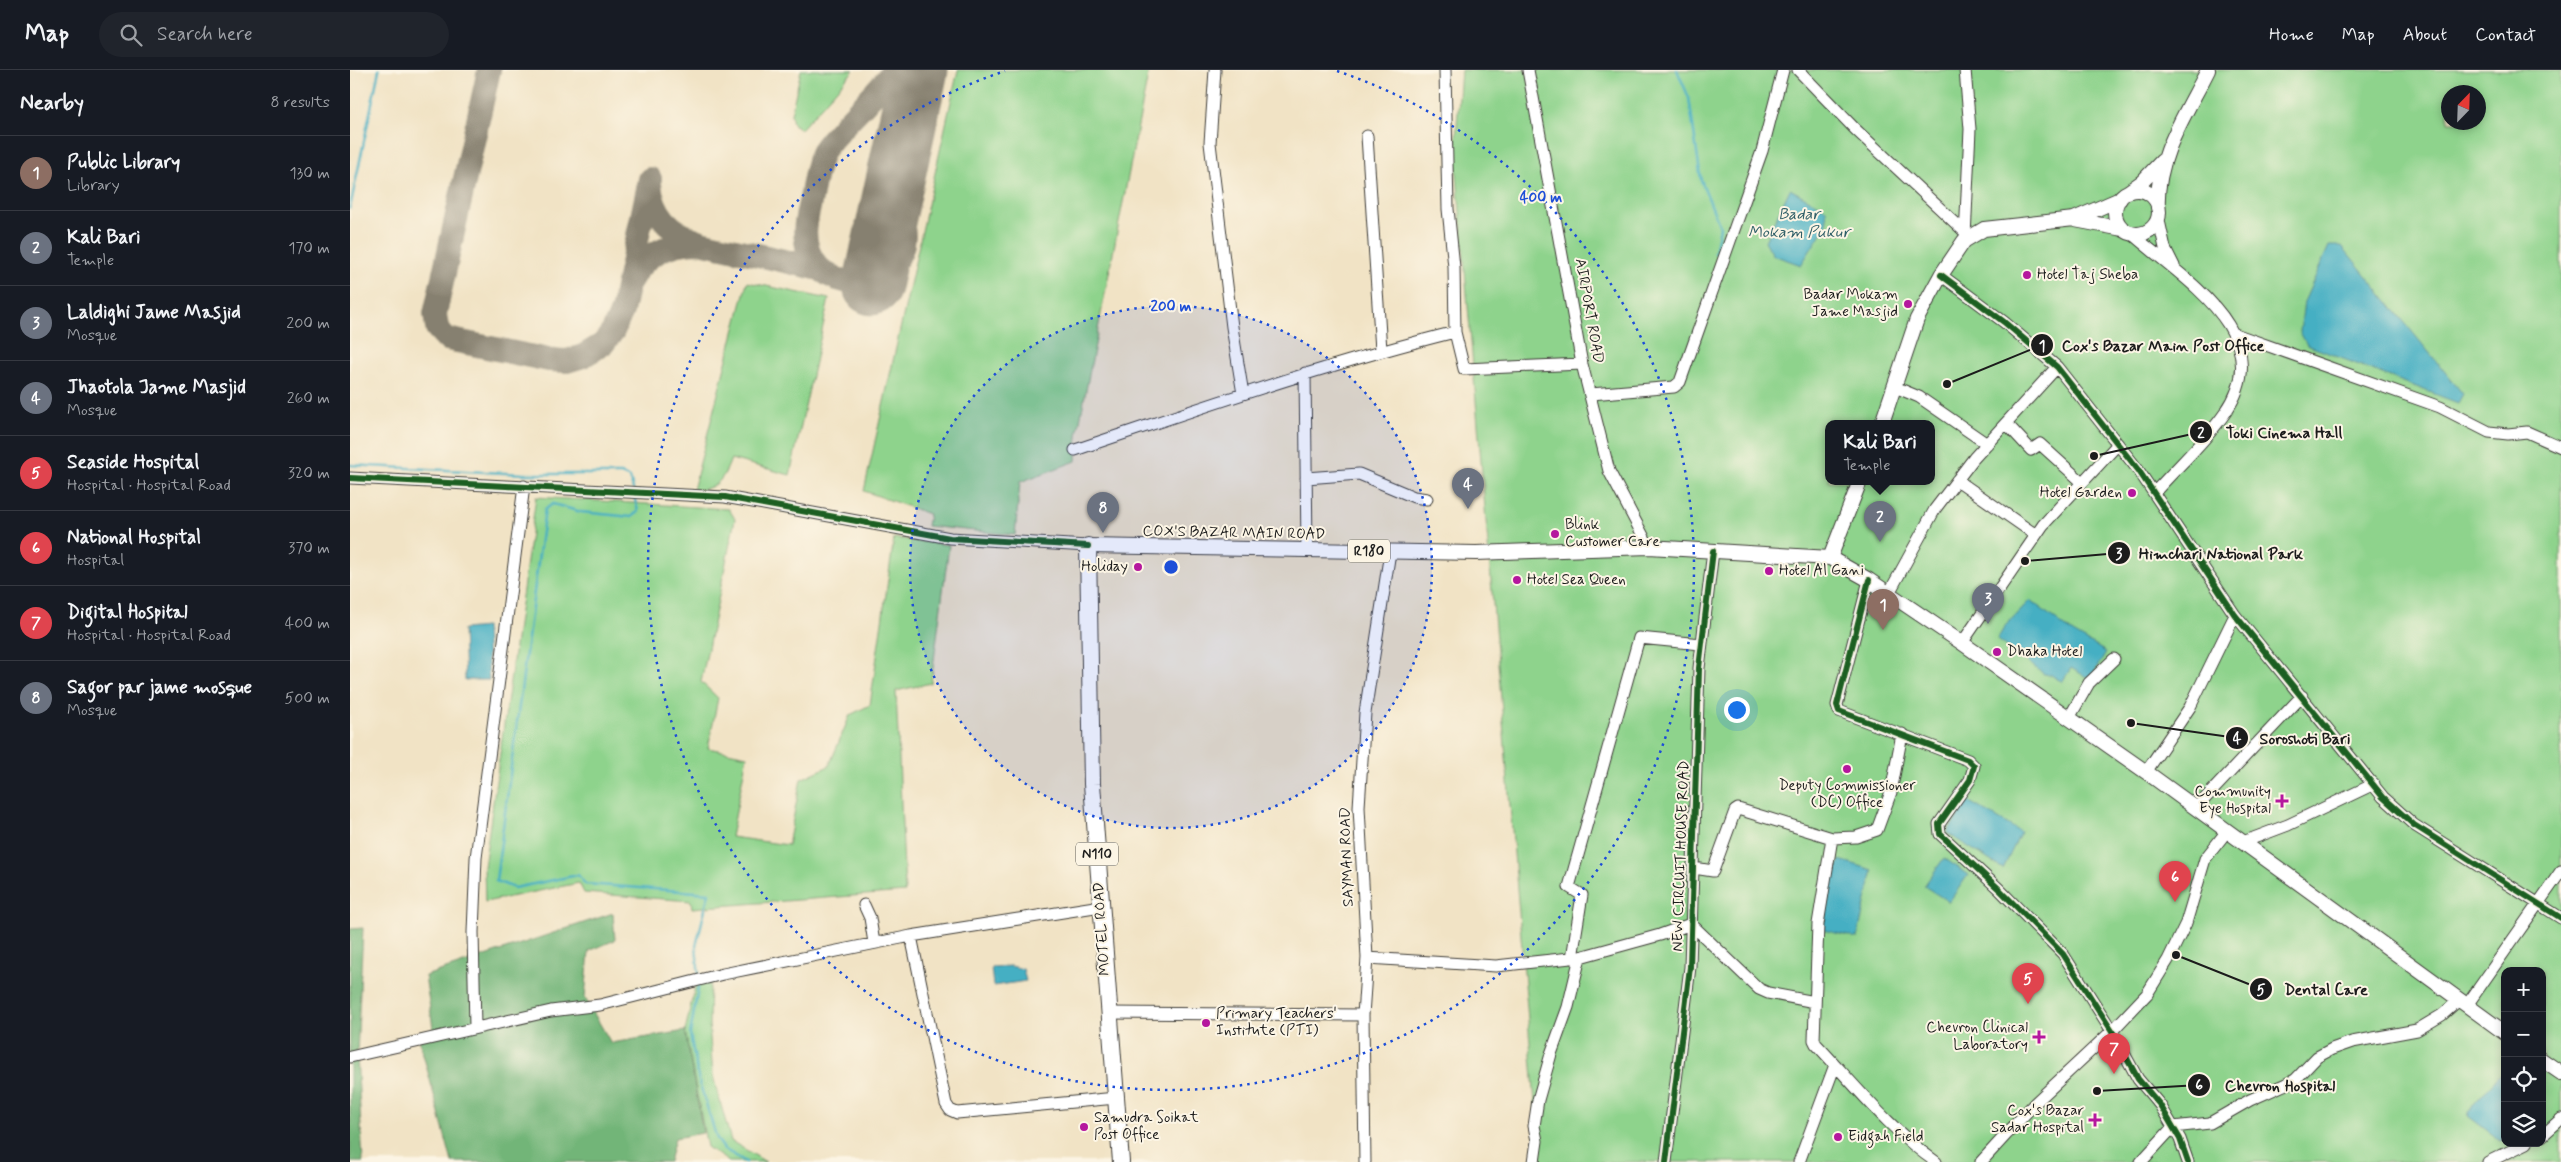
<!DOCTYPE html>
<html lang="en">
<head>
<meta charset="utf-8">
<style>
  :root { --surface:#171b24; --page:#20242c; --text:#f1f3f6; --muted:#9ea1a6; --line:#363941; --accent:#ea580c }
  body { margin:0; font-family:Mynerve,sans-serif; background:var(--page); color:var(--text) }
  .controls { position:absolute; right:15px; bottom:15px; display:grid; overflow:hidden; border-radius:10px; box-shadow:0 2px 8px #0003 }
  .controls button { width:45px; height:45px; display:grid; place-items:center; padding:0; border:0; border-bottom:1px solid var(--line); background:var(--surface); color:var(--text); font:25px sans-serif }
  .compass { position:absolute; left:2091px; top:15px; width:45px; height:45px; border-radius:50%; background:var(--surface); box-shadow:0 2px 8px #0003; rotate:23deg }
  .you { position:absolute; left:1386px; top:639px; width:18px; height:18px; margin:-12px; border:4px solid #fff; border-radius:50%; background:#1a73e8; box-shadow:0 0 0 8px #1a73e833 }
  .badge { display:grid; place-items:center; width:32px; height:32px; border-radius:50%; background:var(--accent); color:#fff; font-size:16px; font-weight:700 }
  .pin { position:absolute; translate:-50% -41px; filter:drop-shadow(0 1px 2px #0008) }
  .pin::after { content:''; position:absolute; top:26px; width:18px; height:15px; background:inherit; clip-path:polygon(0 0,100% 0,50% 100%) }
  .popup { position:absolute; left:1475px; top:350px; width:110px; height:65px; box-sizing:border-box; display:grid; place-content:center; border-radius:10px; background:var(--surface); filter:drop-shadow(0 1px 4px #0005); font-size:16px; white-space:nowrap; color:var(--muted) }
  .popup b { font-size:19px; color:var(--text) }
  .popup::after { content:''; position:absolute; left:50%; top:100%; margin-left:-10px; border:10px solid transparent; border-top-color:var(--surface) }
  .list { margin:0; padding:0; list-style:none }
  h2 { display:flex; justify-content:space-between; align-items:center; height:65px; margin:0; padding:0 20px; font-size:21px }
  h2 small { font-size:16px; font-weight:400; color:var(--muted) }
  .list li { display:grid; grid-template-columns:32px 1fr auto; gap:15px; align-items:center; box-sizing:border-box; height:75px; padding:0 20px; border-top:1px solid var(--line) }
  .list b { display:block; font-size:19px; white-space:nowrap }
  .list p { margin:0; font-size:16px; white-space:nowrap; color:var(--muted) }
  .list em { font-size:16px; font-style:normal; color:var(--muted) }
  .icon { flex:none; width:28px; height:28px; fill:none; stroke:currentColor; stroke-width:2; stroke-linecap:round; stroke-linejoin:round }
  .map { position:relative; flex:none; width:2211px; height:1092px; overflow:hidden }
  header { display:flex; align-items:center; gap:30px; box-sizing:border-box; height:70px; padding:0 25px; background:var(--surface); border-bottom:1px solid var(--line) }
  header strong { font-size:24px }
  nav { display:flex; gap:28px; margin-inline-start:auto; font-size:18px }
  .search { width:350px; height:45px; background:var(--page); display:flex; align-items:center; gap:12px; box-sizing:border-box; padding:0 18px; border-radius:28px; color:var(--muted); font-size:19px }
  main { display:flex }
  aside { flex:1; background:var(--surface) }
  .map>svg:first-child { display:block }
</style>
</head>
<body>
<header>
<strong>Map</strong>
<div class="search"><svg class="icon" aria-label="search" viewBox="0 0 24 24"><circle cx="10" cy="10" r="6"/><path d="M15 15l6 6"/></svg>Search here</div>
<nav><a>Home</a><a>Map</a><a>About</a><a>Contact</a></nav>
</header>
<main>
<aside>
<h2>Nearby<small>8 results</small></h2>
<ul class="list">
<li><span class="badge" style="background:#8d6e63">1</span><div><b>Public Library</b><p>Library</p></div><em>130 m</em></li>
<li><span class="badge" style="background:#6b7280">2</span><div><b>Kali Bari</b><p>Temple</p></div><em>170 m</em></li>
<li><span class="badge" style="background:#6b7280">3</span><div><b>Laldighi Jame Masjid</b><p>Mosque</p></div><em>200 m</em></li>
<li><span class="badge" style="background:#6b7280">4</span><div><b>Jhaotola Jame Masjid</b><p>Mosque</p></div><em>260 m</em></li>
<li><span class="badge" style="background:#e0444e">5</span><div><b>Seaside Hospital</b><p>Hospital · Hospital Road</p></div><em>320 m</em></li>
<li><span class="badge" style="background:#e0444e">6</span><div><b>National Hospital</b><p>Hospital</p></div><em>370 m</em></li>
<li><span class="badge" style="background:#e0444e">7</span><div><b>Digital Hospital</b><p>Hospital · Hospital Road</p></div><em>400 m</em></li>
<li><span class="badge" style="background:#6b7280">8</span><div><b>Sagor par jame mosque</b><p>Mosque</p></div><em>500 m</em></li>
</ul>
</aside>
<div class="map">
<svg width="2211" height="1092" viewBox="0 0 2211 1092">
  <rect width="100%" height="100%" fill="#fcf5e5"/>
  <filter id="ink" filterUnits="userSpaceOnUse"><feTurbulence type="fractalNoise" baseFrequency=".02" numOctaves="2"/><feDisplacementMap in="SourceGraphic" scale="10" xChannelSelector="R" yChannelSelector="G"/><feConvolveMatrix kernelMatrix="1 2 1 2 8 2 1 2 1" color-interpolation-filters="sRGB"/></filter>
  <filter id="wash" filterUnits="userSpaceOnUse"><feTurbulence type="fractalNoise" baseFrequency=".0096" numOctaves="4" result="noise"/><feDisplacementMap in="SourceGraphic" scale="20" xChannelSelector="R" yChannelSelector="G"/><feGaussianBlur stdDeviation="1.12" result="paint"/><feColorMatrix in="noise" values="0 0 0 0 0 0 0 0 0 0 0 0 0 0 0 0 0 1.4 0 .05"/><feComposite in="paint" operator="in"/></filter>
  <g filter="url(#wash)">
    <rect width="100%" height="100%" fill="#f1e3c5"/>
    <path fill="#8ed38c" stroke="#557854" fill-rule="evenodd" d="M451,0H504L451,59L443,54L441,44Z
      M608,0H799L727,366L726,391L670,412L665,465L577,456L579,444L514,421Z
      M1111,0H2211V1092H1190L1105,82ZM2098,22H2128V52H2098ZM1479,353H1581V411H1479ZM2155,901H2192V1073H2155Z
      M397,212L479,229L440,405L381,389C373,410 367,420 343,420Z
      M186,427L379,439L385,449L351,612L368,628L358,678L397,686L381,767L438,775L451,709L479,696L500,645L520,635L544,468L599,475L581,613L546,621L555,822L342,838L341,831L234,823L229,813L135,832L134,797Z
      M360,910L359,954L363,1006L381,1071L416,1092H379L357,1077L335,961L346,912Z"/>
    <path fill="#72b578" stroke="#47684a" d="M263,843L265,870L239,881L235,928L261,973L335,961L353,1063L325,1068L319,1092H102L69,969L84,964L75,906Z
      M13,858L7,985L13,1092H0V859Z"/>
    <path fill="#45afc3" stroke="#306670" d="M1440,119L1476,139L1477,154L1451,195L1423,185L1415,171Z
      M1979,176H1992L2113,324L2108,333L1957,275L1950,262L1954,232Z
      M1680,530L1723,563L1756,582L1740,609L1721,598L1712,612L1701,605L1694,604L1647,570L1655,556Z
      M136,557L139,610H115L113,559Z
      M1618,731L1671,762L1653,799L1597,763Z
      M1594,788L1618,805L1599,832L1574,816Z
      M1490,790L1523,800L1507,868L1473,860L1480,818Z
      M661,896L673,899L676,911L643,916L641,897Z
      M2155,999V1069L2151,1071L2118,1046L2123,1035Z"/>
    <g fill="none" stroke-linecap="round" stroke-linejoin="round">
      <path stroke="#45afc3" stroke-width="2.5" d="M1327,0L1339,28L1351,110L1370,157L1365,183
        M0,138L29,0
        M0,395L175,404H271L280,408L283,419
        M284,426L288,441L282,447L231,442L203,434L195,439L146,811L164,818L228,805L235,814L359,823L346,876L349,908
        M349,913L340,964L349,1011L367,1069L374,1079L396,1092"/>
      <path stroke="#868070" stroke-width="24" d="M139,0L85,244L87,258L97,269L199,290L217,291L233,286L253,274L263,261L272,241L300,109
        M300,114C303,144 320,162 349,171
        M543,119C542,142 561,155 551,181C534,225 468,221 457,176C452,159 459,140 462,123C465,108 467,92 474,79C480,70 489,62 496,53C513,36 529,18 545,0
        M280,211C295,183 320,172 350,172L470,199"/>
      <path stroke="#868070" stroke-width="59" d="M522,216L569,0"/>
    </g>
  </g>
  <g filter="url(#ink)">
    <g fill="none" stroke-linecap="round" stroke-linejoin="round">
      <g stroke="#3c3a35" stroke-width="13">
        <path id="minor" d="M865,0L860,73L882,257L893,324
          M1095,0L1098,139L1104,197L1105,262L1114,299L1232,294
          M1178,0L1232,294L1259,401L1299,477
          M1448,0L1505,59L1615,162
          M1017,66L1031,280
          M1808,146L1815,178L1824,196
          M1781,163C1831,208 1931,264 1875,343C1855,372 1827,397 1804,423
          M1615,167L1620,59L1615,0
          M1591,205L1654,252L1707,297L1789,401L1885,545L2033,727L2064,755L2211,848
          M1885,264L2090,337L2139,362L2158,364L2177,362L2211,377
          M955,303L957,480
          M1545,317L1569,327L1637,374
          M1241,324L1324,317L1330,312L1412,81L1433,0
          M1656,353L1681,380L1690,374L1732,412
          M725,380C851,338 976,294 1105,262
          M0,408L375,427L600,468L738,476
          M956,408L1009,404L1064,427L1077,429
          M1607,410L1686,465
          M1519,510L1487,635L1489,641L1618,690L1624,696L1620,710L1589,754L1590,764L1649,819L1713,884L1762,961L1788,1009L1810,1035L1830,1069L1838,1092
          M1539,523L1585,439L1624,388L1707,297
          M1612,573L1693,455L1768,374
          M1719,648L1739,613L1764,589
          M1796,702L1840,637L1885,545
          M1846,738L1952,626
          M1482,768L1468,854L1464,970L1466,974C1503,1013 1542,1062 1586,1092
          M1893,772L1938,755L2024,714
          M1344,798L1363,801L1385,741L1388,739L1482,768L1506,767L1527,760L1541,722L1552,664
          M514,835L520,848L524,873
          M751,836L561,866L596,1034L600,1040L607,1043L766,1028
          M1017,888L1146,896L1230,887L1310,865L1341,854L1409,919L1418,923L1465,932
          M1222,888L1232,825L1219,817L1289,568L1351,574
          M2117,935L2211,801
          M758,943L1013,945
          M125,957L123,862L126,788L174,416
          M0,987L201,941L250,935L373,904L561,866
          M2192,1066L2211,1049
          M1015,1092L1013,945L1017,888L1009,737L1015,643L1040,482
          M1184,1092L1187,1071L1184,1056L1188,1030L1201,984L1218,937L1230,887
          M1316,1092L1340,897L1349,598L1363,481
          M1449,1092L1485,995
          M1631,1092L1686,1032L1762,961L1797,924L1818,890L1836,853L1855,789L1877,761
          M1791,1092L1823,1057L1860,1053L1900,1030L1945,1010L1967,987L1982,979L2002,972L2067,960L2092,945L2109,930
          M2138,1092L2177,1073"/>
      </g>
      <g stroke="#3c3a35" stroke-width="16">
        <path id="major" d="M1765 142a22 22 0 1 1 44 0a22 22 0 1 1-44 0Z
          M1778,122L1792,112L1812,91
          M1808,138C1805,88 1836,44 1858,0
          M1725,150L1773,159
          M1532,353L1567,249L1591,205L1614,171L1634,159L1724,149L1770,129
          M738,476L1126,483L1299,477L1480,488L1519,510L1612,573L1799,704L2155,963
          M1480,488L1510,411
          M2192,990L2211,1003"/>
      </g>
      <g stroke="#3c3a35" stroke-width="18">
        <path id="highway" d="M738,476L742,714L771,1092"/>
      </g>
      <use href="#minor" stroke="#fff" stroke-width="11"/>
      <use href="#major" stroke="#fff" stroke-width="14"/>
      <use href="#highway" stroke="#fff" stroke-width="16"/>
      <g stroke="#fcf5e5" stroke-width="9">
        <path id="cycleway" d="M1591,205L1654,252L1707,297L1789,401L1885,545L2033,727L2064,755L2211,848
          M0,408L375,427L600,468L738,476
          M1519,510L1487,635L1489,641L1618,690L1624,696L1620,710L1589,754L1590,764L1649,819L1713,884L1762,961L1788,1009L1810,1035L1830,1069L1838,1092
          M1316,1092L1340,897L1349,598L1363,481"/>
      </g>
      <use href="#cycleway" stroke="#1b5e20" stroke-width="6"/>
    </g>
  </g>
  <circle cx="821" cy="497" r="261" fill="#1d4ed8" fill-opacity=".12"/>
  <g fill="none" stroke="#1d4ed8" stroke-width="2.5" stroke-dasharray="2.5 5">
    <circle cx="821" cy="497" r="261"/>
    <path d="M987 1A523 523 0 1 1 655 1"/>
  </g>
  <g fill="#b5179e" stroke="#fcf5e5" stroke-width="2">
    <circle cx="1677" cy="205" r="5"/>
    <circle cx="1558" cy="234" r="5"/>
    <circle cx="1782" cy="423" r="5"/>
    <circle cx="1205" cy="464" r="5"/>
    <circle cx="788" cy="497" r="5"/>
    <circle cx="1419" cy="501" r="5"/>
    <circle cx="1167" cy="510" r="5"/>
    <circle cx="1647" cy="582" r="5"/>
    <circle cx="1497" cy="699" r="5"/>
    <path d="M1929.5 723.5h5v5h5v5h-5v5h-5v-5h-5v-5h5z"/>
    <circle cx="856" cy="953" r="5"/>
    <path d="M1686.5 959.5h5v5h5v5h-5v5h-5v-5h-5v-5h5z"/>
    <path d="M1742.5 1042.5h5v5h5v5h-5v5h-5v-5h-5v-5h5z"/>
    <circle cx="734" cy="1057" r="5"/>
    <circle cx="1488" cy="1067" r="5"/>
  </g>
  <g text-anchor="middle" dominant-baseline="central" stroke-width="4" stroke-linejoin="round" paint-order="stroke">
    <g fill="#fcf5e5" stroke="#5f5d58" stroke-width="1">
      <rect x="998" y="469.5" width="42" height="23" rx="4"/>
      <rect x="726" y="772.5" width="42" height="23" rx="4"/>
    </g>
    <g font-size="14" font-weight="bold" fill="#1c1c1c">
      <text x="1019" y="481">R180</text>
      <text x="747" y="784">N110</text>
    </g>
    <g font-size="15" fill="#1c1c1c" stroke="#fcf5e5" text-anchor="start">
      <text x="1687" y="205">Hotel Taj Sheba</text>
      <text x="1548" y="225" text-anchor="end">Badar Mokam<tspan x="1548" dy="17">Jame Masjid</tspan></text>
      <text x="1772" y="423" text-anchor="end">Hotel Garden</text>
      <text x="1215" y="455">Blink<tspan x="1215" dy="17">Customer Care</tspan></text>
      <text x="778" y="497" text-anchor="end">Holiday</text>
      <text x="1429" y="501">Hotel Al Gani</text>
      <text x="1177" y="510">Hotel Sea Queen</text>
      <text x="1657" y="582">Dhaka Hotel</text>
      <text x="1497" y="716" text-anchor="middle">Deputy Commissioner<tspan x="1497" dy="17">(DC) Office</tspan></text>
      <text x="1921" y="722" text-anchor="end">Community<tspan x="1921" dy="17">Eye Hospital</tspan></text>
      <text x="866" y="944">Primary Teachers'<tspan x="866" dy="17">Institute (PTI)</tspan></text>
      <text x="1678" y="958" text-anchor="end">Chevron Clinical<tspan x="1678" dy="17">Laboratory</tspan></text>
      <text x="1734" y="1041" text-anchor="end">Cox's Bazar<tspan x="1734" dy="17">Sadar Hospital</tspan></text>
      <text x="744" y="1048">Samudra Soikat<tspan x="744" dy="17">Post Office</tspan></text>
      <text x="1498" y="1067">Eidgah Field</text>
    </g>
    <g font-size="15" fill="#1c1c1c" stroke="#fcf5e5">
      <text transform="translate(1239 241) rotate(80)">AIRPORT ROAD</text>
      <text transform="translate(884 463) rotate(1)">COX'S BAZAR MAIN ROAD</text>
      <text transform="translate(1331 786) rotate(-88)">NEW CIRCUIT HOUSE ROAD</text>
      <text transform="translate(997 787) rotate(-92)">SAYMAN ROAD</text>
      <text transform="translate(752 859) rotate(-94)">MOTEL ROAD</text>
    </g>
    <g font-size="16" font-style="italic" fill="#2e5e67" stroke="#fcf5e5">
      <text x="1449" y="144">Badar<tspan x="1449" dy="18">Mokam Pukur</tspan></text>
    </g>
  </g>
  <circle cx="821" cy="497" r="8" fill="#1d4ed8" stroke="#fcf5e5" stroke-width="2.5"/>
  <g font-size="15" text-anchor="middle" font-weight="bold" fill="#1d4ed8" stroke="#fcf5e5" stroke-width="4" stroke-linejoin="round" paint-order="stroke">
    <text x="1191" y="132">400 m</text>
    <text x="821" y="241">200 m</text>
  </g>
  <path fill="none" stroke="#1c1c1c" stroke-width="2" d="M1597 314L1692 275M1744 386L1851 362M1675 491L1769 483M1781 653L1887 668M1826 885L1911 919M1747 1021L1849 1015"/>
  <g fill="#1c1c1c" stroke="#fcf5e5" stroke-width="2">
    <circle cx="1597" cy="314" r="5"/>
    <circle cx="1744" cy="386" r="5"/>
    <circle cx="1675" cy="491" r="5"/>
    <circle cx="1781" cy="653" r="5"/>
    <circle cx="1826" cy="885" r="5"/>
    <circle cx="1747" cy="1021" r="5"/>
    <circle cx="1692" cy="275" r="12"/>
    <circle cx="1851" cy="362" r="12"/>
    <circle cx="1769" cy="483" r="12"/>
    <circle cx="1887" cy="668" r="12"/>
    <circle cx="1911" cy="919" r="12"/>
    <circle cx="1849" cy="1015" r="12"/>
  </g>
  <g font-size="15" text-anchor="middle" font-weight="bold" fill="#fff">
    <text x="1692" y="281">1</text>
    <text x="1851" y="368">2</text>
    <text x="1769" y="489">3</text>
    <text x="1887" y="673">4</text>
    <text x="1911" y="925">5</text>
    <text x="1849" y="1020">6</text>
  </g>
  <g font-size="16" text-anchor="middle" font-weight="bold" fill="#1c1c1c" stroke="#fcf5e5" stroke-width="4" stroke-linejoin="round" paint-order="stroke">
    <text x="1813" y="281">Cox's Bazar Main Post Office</text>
    <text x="1934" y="368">Toki Cinema Hall</text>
    <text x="1871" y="489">Himchari National Park</text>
    <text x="1955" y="674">Soroshoti Bari</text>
    <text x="1976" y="925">Dental Care</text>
    <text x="1930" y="1021">Chevron Hospital</text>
  </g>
</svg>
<div class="controls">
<button>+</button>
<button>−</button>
<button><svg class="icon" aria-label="locate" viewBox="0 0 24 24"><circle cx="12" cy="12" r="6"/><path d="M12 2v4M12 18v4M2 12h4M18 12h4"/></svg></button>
<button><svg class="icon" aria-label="layers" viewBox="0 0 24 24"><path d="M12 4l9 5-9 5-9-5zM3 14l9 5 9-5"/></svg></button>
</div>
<svg class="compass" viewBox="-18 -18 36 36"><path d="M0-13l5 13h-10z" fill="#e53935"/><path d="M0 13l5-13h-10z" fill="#9ea1a6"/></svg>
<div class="you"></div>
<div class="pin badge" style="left:1533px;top:560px;background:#8d6e63">1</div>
<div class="pin badge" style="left:1530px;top:472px;background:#6b7280">2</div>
<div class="popup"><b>Kali Bari</b>Temple</div>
<div class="pin badge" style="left:1638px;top:554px;background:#6b7280">3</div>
<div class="pin badge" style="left:1118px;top:439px;background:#6b7280">4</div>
<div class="pin badge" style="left:1678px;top:934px;background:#e0444e">5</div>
<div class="pin badge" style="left:1825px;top:832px;background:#e0444e">6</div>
<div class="pin badge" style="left:1764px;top:1004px;background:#e0444e">7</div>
<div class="pin badge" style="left:753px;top:463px;background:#6b7280">8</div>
</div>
</main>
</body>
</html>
